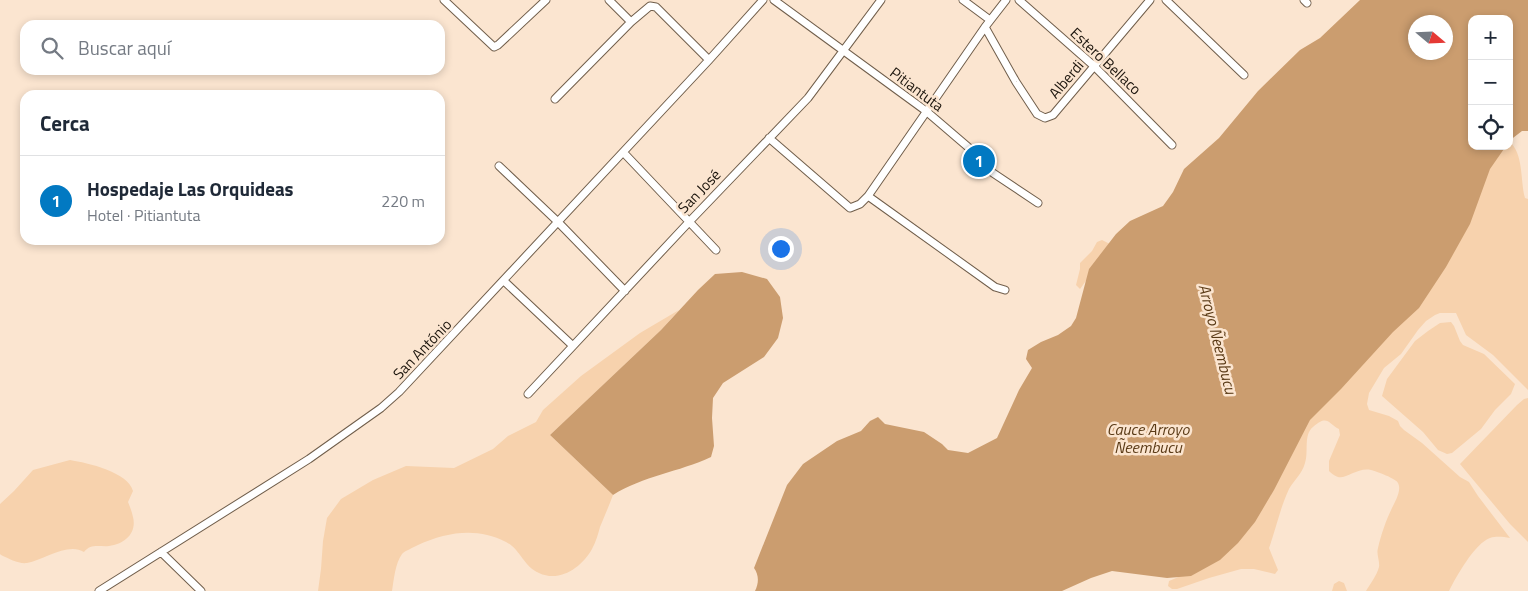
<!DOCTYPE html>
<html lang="es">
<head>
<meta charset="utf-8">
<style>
  :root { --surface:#fff; --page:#f6f6f7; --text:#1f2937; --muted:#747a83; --line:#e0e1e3; --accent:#0279c2 }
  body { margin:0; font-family:"Titillium Web",sans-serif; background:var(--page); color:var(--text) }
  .controls { position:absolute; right:15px; top:15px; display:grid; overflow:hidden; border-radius:10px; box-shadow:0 2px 8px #0003 }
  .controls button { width:45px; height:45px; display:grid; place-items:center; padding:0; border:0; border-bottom:1px solid var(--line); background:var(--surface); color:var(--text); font:25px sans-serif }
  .compass { position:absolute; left:1408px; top:15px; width:45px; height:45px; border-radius:50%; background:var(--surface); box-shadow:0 2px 8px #0003; rotate:109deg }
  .you { position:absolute; left:780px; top:248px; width:18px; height:18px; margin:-12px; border:4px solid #fff; border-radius:50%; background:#1a73e8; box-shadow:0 0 0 8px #1a73e833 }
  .badge { display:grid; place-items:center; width:32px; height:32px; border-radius:50%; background:var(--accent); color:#fff; font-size:16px; font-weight:700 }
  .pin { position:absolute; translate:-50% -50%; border:2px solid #fff; box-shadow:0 1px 5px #0006 }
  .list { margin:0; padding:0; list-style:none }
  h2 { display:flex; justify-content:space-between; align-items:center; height:65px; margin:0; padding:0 20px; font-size:21px }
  h2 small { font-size:16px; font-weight:400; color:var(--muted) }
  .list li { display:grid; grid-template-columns:32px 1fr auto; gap:15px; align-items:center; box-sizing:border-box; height:90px; padding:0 20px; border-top:1px solid var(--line) }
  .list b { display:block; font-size:19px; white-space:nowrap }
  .list p { margin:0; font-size:16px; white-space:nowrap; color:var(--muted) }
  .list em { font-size:16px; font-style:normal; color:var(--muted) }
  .icon { flex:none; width:28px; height:28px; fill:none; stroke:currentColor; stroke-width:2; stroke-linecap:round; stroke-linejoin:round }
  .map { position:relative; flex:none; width:1528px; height:591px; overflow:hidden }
  .search { position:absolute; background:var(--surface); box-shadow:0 2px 8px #0003; left:20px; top:20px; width:425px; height:55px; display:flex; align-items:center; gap:12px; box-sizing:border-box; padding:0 18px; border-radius:15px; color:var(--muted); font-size:19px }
  .panel { position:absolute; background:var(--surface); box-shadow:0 2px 8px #0003; left:20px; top:90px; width:425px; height:155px; border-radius:15px }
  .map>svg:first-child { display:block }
</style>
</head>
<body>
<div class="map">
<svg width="1528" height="591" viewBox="0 0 1528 591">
  <rect width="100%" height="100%" fill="#fbe5d0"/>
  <path fill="#f7d2ad" d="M1509,141C1524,154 1520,180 1525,198L1528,199V390L1493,355L1466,335L1456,313H1440L1435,315L1426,321L1418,330L1401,354L1384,368L1369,393L1367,404L1369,410L1389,416L1398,421L1400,426L1404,430L1422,443L1460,477L1469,482L1478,496L1510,538C1503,537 1497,536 1490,538C1475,543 1456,577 1449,591H1366C1370,584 1377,575 1379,567C1380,561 1376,554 1378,548C1381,535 1386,520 1392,508C1395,502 1402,490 1398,483C1397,479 1376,471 1371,470C1358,467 1347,479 1338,477C1335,476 1331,473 1329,471V461L1340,435L1339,429C1328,424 1328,414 1313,427C1303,435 1309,452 1305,463C1302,474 1294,480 1289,489C1280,508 1276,529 1269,548L1278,570L1275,574L1254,569H1241L1209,578L1177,589H1172L1168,586L1169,581L1188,573L1259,496L1490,146H1509Z
    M1102,240L1112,245L1080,289L1076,285L1080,269V263L1092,251L1097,242Z
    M679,310L661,330L550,435L613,495C609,506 604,517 600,527C598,534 596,542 592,549C582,567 560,583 539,573C524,567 520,549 506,542C477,527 447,532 418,545C413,548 406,550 402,554C395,564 394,579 392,591H318L321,569L323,541L327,518L341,499L373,480L406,466L454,468L493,449L508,436L536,422L543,410L581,376L640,333Z
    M1451,322L1454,326L1460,341L1463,345L1484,354L1515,384L1511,394L1495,410L1481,429L1452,453L1447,454L1438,450L1423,432L1382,396L1387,379L1415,341L1428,331L1440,323Z
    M1528,398V542L1510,524L1460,464L1517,405L1524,399Z
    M70,460C88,463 128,472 133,491L128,502C130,507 132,512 133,517C137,533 125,544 109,546C99,547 91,543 84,552C68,542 44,560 27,563C18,564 10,559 1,555L0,554V504L14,491L33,470Z
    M1339,581L1344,583L1347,591H1332L1334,584Z"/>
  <path fill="#cb9d6f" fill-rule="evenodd" d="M1360,0H1528V131H1522L1509,141V19H1472V146H1506L1490,169L1470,224L1446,267L1419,308L1393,332L1341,389L1310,420L1274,490L1255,522L1238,543L1220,560L1191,576L1167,578L1112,571L1091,578L1062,591H755C759,583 759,575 754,568L787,485L803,464L837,441L861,431L870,421L878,417L885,424L924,432L942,444L948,450L968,453L997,438L1019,390L1032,368L1026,359L1028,350L1041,342L1058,335L1071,326L1076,318L1089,269L1116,234L1130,221L1163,206L1173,192L1184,169L1219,138L1258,91L1300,50L1320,38ZM1416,22H1446V52H1416Z
    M742,272L767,279L780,297L783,318L778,338L764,357L723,383L713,398L712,418L714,446L711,457C679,472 643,476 613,495L550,435L661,330L698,290L715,274Z"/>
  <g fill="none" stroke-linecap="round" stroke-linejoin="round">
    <g stroke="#705e4b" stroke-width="9">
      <path id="minor" d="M444,0L494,47L498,45L546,0
        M609,0L631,22
        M774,0L926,111L975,153L978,163L1038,203
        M963,0L990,20
        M1019,0L1094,66L1172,145
        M1166,0L1244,75
        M1304,0L1307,3
        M985,27L1016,82L1037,114L1045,118L1053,115L1150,0
        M555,99L631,22L650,6L656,7L709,60
        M769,138L850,208L860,204L868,196L995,287L1005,290
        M623,152L716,250
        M499,166L558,222L625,291
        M868,196L985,27L1006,0
        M504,281L573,346
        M528,394L689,222L808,98L881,0
        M161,552L201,591
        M99,591L309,459L381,408L399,392L709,60L763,0"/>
    </g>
    <use href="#minor" stroke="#fff" stroke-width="7"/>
  </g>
  <g text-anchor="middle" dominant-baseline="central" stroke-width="5" stroke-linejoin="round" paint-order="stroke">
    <g font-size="15" fill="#1b140c" stroke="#fbe5d0">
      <text transform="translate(1106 61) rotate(43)">Estero Bellaco</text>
      <text transform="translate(1066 79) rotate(-50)">Alberdi</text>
      <text transform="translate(917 89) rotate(37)">Pitiantuta</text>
      <text transform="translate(699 191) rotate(-46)">San José</text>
      <text transform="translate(422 349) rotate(-46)">San António</text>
    </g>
    <g font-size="16" font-style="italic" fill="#5b3b17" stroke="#fbe5d0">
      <text transform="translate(1218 339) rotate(76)">Arroyo Ñeembucu</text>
      <text x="1148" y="429">Cauce Arroyo<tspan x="1148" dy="18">Ñeembucu</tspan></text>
    </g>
  </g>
</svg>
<div class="controls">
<button>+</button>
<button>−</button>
<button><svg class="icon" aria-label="locate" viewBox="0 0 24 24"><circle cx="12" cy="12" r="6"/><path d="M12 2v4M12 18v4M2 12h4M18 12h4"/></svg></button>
</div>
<svg class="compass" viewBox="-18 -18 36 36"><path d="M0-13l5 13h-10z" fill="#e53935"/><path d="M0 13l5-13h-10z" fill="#747a83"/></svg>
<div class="you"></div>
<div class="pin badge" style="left:979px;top:161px">1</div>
<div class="search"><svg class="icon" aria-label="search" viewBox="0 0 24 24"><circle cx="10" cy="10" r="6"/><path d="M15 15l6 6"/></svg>Buscar aquí</div>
<section class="panel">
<h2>Cerca<small></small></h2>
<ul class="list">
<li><span class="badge">1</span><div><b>Hospedaje Las Orquideas</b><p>Hotel · Pitiantuta</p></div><em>220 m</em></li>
</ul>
</section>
</div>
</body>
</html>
